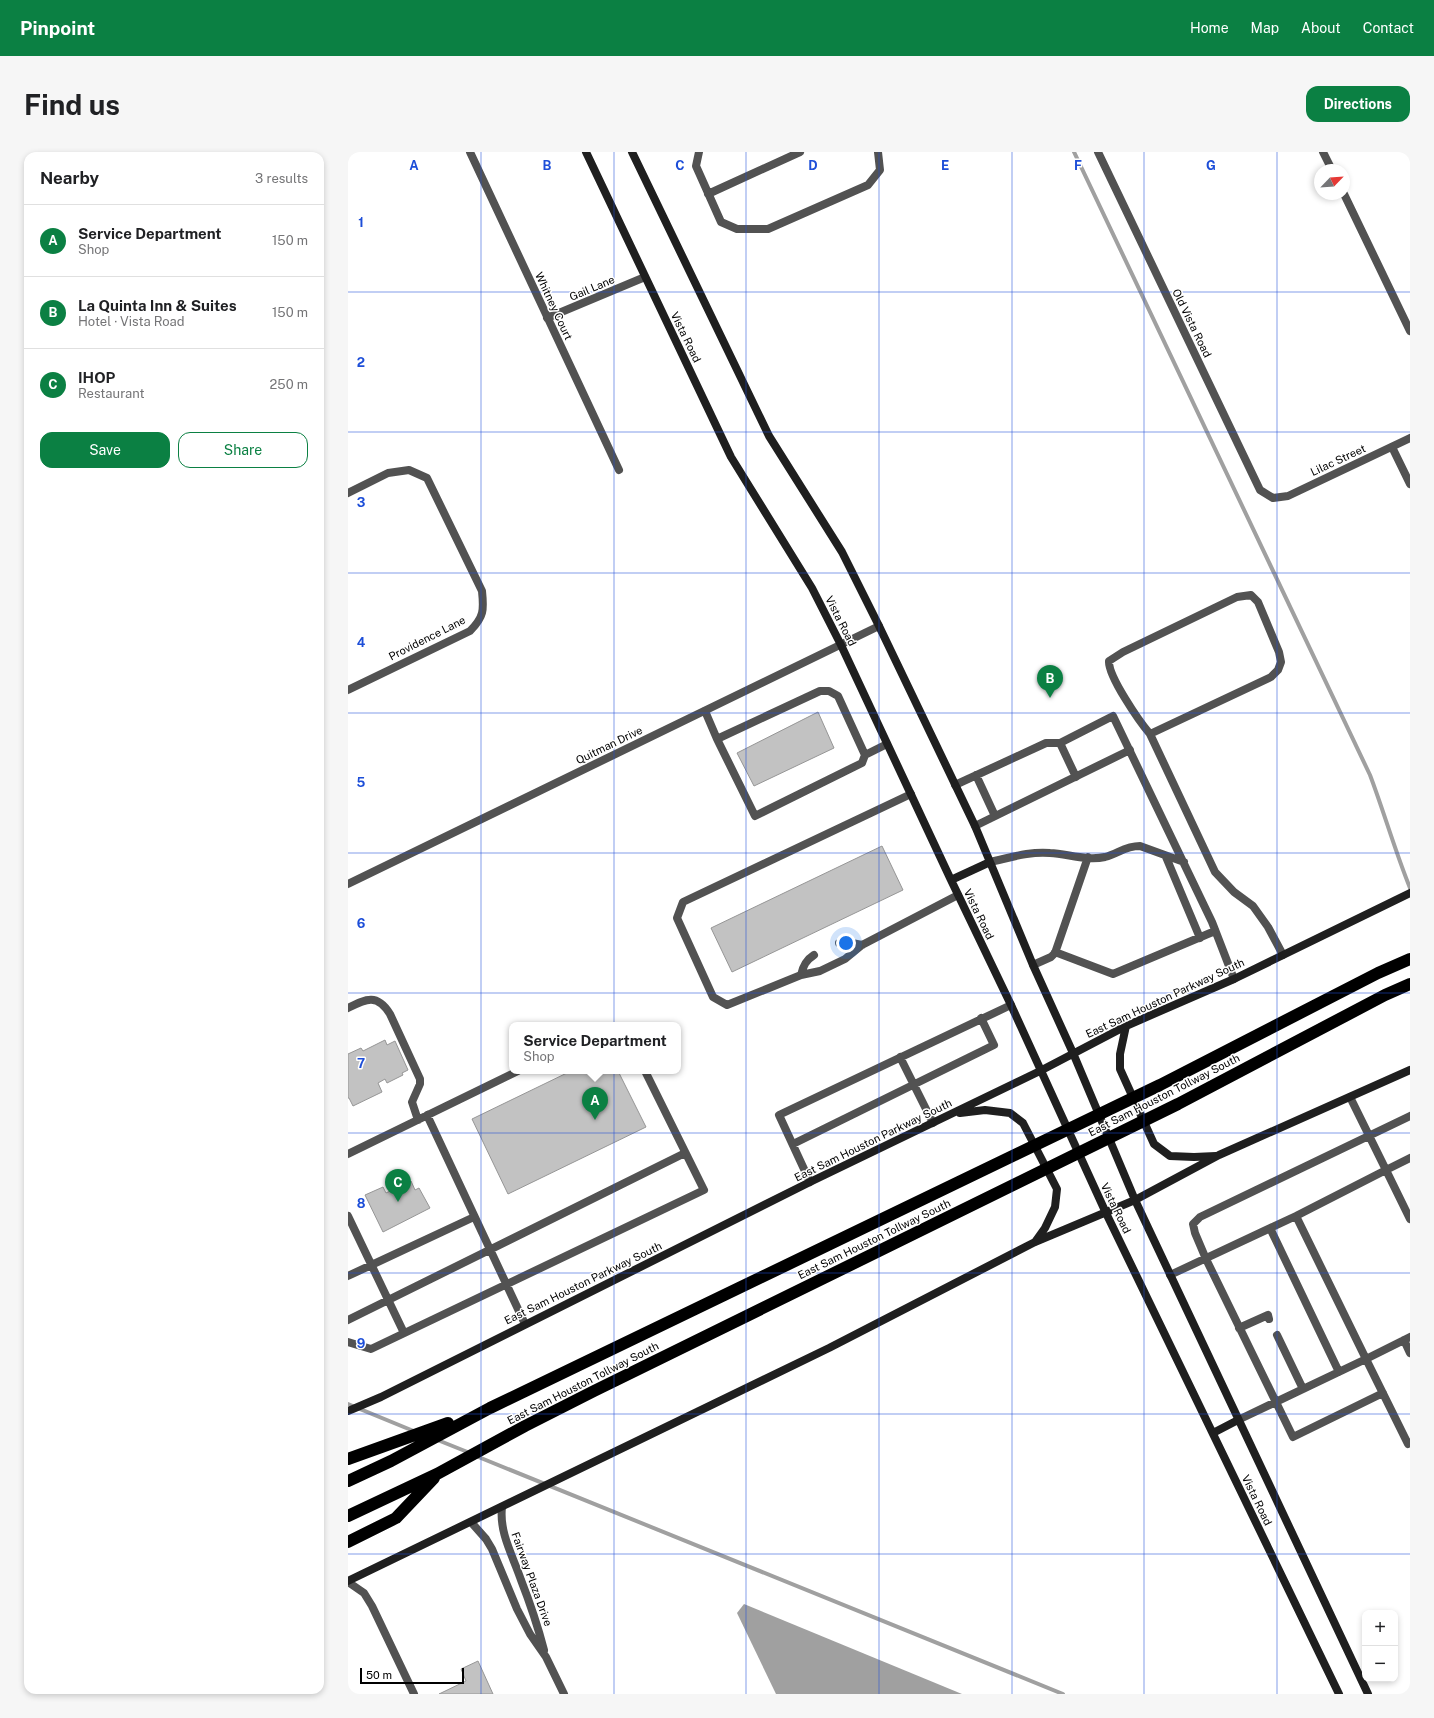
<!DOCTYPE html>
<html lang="en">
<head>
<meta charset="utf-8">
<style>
  :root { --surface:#fff; --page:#f6f6f6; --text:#202124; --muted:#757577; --line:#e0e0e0; --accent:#0b8043 }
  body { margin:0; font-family:"Public Sans",sans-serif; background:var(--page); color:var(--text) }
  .controls { position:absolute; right:12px; bottom:12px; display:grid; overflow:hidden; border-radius:8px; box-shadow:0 2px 6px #0003 }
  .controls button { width:36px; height:36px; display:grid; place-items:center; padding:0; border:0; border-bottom:1px solid var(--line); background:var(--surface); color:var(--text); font:20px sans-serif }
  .compass { position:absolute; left:966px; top:12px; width:36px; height:36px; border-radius:50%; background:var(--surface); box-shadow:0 2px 6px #0003; rotate:65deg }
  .scale { position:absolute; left:12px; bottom:10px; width:104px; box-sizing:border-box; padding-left:4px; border:2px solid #000; border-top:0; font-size:11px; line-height:14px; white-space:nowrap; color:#000; -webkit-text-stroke:3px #fff; paint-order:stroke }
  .you { position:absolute; left:498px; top:791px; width:14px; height:14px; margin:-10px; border:3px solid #fff; border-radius:50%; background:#1a73e8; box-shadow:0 0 0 6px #1a73e833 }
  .badge { display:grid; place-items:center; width:26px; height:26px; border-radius:50%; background:var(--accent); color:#fff; font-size:13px; font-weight:700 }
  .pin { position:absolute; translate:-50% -33px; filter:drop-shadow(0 1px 2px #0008) }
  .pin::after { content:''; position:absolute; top:21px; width:14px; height:12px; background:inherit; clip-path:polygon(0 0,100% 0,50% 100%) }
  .popup { position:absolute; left:161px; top:870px; width:172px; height:52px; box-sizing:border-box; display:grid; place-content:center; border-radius:8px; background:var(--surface); filter:drop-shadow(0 1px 3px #0005); font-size:13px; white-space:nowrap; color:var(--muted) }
  .popup b { font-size:15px; color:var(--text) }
  .popup::after { content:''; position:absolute; left:50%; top:100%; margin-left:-8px; border:8px solid transparent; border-top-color:var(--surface) }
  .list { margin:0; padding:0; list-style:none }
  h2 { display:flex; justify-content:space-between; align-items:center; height:52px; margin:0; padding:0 16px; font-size:17px }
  h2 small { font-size:13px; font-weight:400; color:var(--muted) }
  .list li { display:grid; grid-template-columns:26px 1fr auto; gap:12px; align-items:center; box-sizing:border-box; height:72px; padding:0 16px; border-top:1px solid var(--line) }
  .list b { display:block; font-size:15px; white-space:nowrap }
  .list p { margin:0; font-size:13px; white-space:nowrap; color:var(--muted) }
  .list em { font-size:13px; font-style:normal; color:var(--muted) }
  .actions { display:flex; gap:8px; padding:12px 16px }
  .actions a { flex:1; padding:9px 0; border:1px solid var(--accent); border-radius:12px; text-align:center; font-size:14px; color:var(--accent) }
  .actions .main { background:var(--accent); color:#fff }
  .map { position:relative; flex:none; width:1062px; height:1542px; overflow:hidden; border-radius:12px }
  header { display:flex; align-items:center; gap:24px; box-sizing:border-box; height:56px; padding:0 20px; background:var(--accent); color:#fff }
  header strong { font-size:19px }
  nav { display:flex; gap:22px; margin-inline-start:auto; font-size:14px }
  .intro { display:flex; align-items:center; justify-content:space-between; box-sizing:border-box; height:96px; padding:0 24px }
  h1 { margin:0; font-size:28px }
  .button { padding:10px 18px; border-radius:12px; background:var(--accent); color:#fff; font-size:14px; font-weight:700 }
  main { display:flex; gap:24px; padding:0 24px }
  aside { flex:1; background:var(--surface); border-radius:12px; box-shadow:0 2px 6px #0003 }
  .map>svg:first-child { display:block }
</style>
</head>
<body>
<header>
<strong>Pinpoint</strong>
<nav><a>Home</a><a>Map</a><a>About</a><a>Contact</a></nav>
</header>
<div class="intro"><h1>Find us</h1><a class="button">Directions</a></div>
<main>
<aside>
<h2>Nearby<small>3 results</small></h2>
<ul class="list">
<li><span class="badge">A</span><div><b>Service Department</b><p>Shop</p></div><em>150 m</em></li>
<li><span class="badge">B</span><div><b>La Quinta Inn &amp; Suites</b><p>Hotel · Vista Road</p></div><em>150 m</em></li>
<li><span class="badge">C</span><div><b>IHOP</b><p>Restaurant</p></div><em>250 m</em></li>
</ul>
<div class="actions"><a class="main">Save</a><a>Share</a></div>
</aside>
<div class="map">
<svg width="1062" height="1542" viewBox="0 0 1062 1542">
  <rect width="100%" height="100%" fill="#fff"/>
  <path fill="#a0a0a0" d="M396,1452L614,1542H428L389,1461Z"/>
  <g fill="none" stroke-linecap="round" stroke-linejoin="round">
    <path stroke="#a0a0a0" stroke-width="4" d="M726,0L1022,623C1036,660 1047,699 1062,736
      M0,1252L68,1280
      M87,1287L122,1301
      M128,1304L715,1542"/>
  </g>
  <path fill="#c2c2c2" stroke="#969696" d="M470,560L486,596L406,634L389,601Z
    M534,694L555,738L384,820L363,776Z
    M37,888L39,893L47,889L60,918L54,921L55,923L39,931L37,927L30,931L34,940L5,954L1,946H0V902L13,896L15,899Z
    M223,919H270L298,975L160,1042L124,967Z
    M63,1029L67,1038L71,1036L82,1056L35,1080L17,1043L35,1035L38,1041Z
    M130,1509L145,1542H91L118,1529L113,1517Z"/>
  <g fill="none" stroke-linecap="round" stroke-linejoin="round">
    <path stroke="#525252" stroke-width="8" d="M351,0L348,14L373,70L389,77H420L520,33L532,18L530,0
      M360,42L452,0
      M1044,295L1062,332
      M357,559L369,587L472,539H481L490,544L517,603L539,592
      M802,582C791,569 760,524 761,509L775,500L889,445L903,443L910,450L931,500L933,510L930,518L923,525L802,582L867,720L886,740L905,754L920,775L935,803
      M369,587L407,664L514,611L517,603
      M712,591L728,625
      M628,623L647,664
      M607,633L698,591H712L765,564L864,770L886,827
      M563,642L335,750L329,766L365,845L379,853L453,823L472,819L497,807L514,793L610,743
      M627,674L782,598
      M818,705L852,786
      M642,710C661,706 682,699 702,701C720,702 739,709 757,705C771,701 777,694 792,694L836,710
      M491,791L499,790L514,793
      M707,800L765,822L867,779
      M685,813L703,805L707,801L740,705
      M453,823C455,814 458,808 466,803
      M0,856C18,847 29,841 42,862L72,927V932L64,950L70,968
      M552,905L585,971
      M79,963L177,1172
      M445,992L646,893L633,866
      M0,1002L170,919
      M1062,1006L1038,1018L1062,1067
      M462,1030L431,963L663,853
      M0,1064L56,1181
      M922,1076L991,1220
      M822,1123L948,1064L1038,1018L1002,945
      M0,1124L126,1065
      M0,1168L337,1001
      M891,1176L920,1163L921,1167
      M929,1183L955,1237
      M1062,1185L1018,1207L1060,1292L1062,1291
      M1056,1188L1062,1201
      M0,1190L23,1197L356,1038L297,919
      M1035,1241L945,1285L858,1107L847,1081L845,1072L852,1065L1062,964
      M890,1268L1018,1207L948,1064
      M0,1430L16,1441L24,1454L66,1542"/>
    <path stroke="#525252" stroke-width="8" d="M122,0L271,318
      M750,0L912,338L925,346L940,344L1062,286
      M975,0L984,18
      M996,42L1062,179
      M199,166L297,125
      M0,341L40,321L61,318L79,326L134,439C136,458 136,465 122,479L0,538
      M0,732L531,474
      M154,1355C151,1381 165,1404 173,1428C182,1451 190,1475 196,1498
      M123,1370L138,1387L144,1397L169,1457L182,1482L198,1505L216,1542"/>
    <path stroke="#1f1f1f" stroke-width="8" d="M238,0L383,305L464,436L493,493L603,728L663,853L758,1061L991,1542
      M284,0L421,284L494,400L531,474L627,674L685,813L725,901L787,1048L1020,1542
      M603,728L642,710
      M778,874L772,902V917L806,992L822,1004L846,1005L868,1004
      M612,961L637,958L662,961L675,971L709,1037L707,1055L697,1076L687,1090
      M0,1259L33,1245L462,1030L692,919L778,874L886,827L1062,741
      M865,1281L890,1268
      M0,1429L481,1196L687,1090L787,1048L871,1003L1062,918"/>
    <path stroke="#000" stroke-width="12" d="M0,1307L100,1271
      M0,1329L43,1309L142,1256L812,933L1030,821L1062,807
      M0,1364L89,1322L177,1274L246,1239L830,952L1037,843L1062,832
      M0,1390L48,1366L86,1326"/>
  </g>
  <path fill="none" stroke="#1d4ed8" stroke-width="1" stroke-opacity="0.55" d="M133,0V1542M266,0V1542M398,0V1542M531,0V1542M664,0V1542M796,0V1542M929,0V1542M0,140H1062M0,280H1062M0,421H1062M0,561H1062M0,701H1062M0,841H1062M0,981H1062M0,1121H1062M0,1262H1062M0,1402H1062"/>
  <g text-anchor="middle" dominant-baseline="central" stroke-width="3" stroke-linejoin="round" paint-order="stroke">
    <g font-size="11" fill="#000" stroke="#fff">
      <text transform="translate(244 136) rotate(-23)">Gail Lane</text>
      <text transform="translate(206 154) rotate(65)">Whitney Court</text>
      <text transform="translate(844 171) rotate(64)">Old Vista Road</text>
      <text transform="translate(338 185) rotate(64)">Vista Road</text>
      <text transform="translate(990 308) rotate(-25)">Lilac Street</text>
      <text transform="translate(493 469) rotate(63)">Vista Road</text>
      <text transform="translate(79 486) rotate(-27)">Providence Lane</text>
      <text transform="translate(261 593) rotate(-26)">Quitman Drive</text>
      <text transform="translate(631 762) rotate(64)">Vista Road</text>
      <text transform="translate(817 846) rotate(-25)">East Sam Houston Parkway South</text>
      <text transform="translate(816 943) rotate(-27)">East Sam Houston Tollway South</text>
      <text transform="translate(525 988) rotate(-26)">East Sam Houston Parkway South</text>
      <text transform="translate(768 1056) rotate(64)">Vista Road</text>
      <text transform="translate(526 1087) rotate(-26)">East Sam Houston Tollway South</text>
      <text transform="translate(235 1131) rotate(-26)">East Sam Houston Parkway South</text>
      <text transform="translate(235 1231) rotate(-27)">East Sam Houston Tollway South</text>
      <text transform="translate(909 1348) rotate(64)">Vista Road</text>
      <text transform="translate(184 1427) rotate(70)">Fairway Plaza Drive</text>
    </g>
  </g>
  <g font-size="13" text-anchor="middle" font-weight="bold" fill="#1d4ed8" stroke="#fff" stroke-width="3" stroke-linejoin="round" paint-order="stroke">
    <text x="66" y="18">A</text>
    <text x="199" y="18">B</text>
    <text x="332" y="18">C</text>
    <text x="465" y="18">D</text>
    <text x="597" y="18">E</text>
    <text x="730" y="18">F</text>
    <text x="863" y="18">G</text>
    <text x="13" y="75">1</text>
    <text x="13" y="215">2</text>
    <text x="13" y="355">3</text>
    <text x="13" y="495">4</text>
    <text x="13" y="635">5</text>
    <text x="13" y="776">6</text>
    <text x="13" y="916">7</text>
    <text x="13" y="1056">8</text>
    <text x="13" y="1196">9</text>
  </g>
</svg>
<div class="controls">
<button>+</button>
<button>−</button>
</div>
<svg class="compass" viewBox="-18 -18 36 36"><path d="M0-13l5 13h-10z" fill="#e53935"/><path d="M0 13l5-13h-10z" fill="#757577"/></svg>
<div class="scale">50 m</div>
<div class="you"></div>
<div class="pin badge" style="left:247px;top:968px">A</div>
<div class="popup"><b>Service Department</b>Shop</div>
<div class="pin badge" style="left:702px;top:546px">B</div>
<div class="pin badge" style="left:50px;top:1050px">C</div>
</div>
</main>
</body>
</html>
